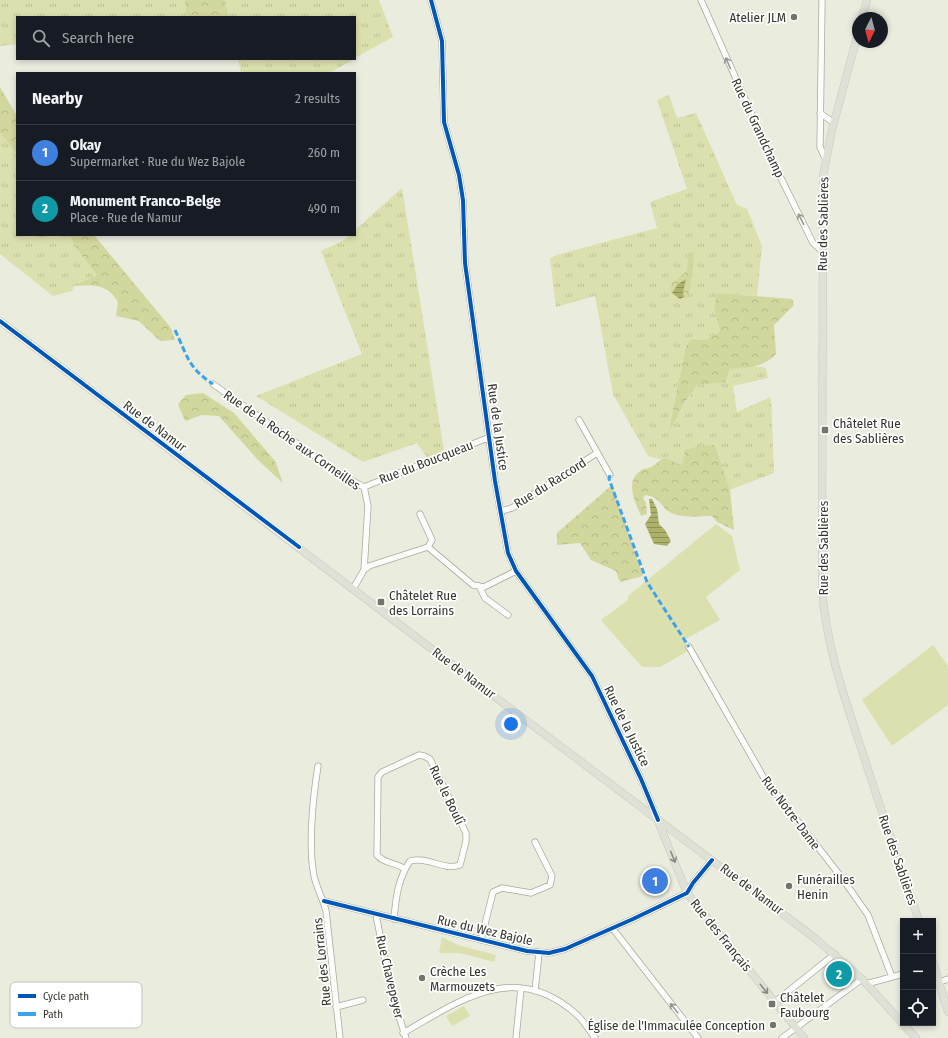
<!DOCTYPE html>
<html lang="en">
<head>
<meta charset="utf-8">
<style>
  :root { --surface:#171b24; --page:#20242c; --text:#f1f3f6; --muted:#9ea1a6; --line:#363941; --accent:#d93025 }
  body { margin:0; font-family:"Fira Sans Condensed",sans-serif; background:var(--page); color:var(--text) }
  .controls { position:absolute; right:12px; bottom:12px; display:grid; overflow:hidden; border-radius:0px; box-shadow:0 2px 6px #0003 }
  .controls button { width:36px; height:36px; display:grid; place-items:center; padding:0; border:0; border-bottom:1px solid var(--line); background:var(--surface); color:var(--text); font:20px sans-serif }
  .compass { position:absolute; left:852px; top:12px; width:36px; height:36px; border-radius:50%; background:var(--surface); box-shadow:0 2px 6px #0003; rotate:186deg }
  .you { position:absolute; left:511px; top:724px; width:14px; height:14px; margin:-10px; border:3px solid #fff; border-radius:50%; background:#1a73e8; box-shadow:0 0 0 6px #1a73e833 }
  .badge { display:grid; place-items:center; width:26px; height:26px; border-radius:50%; background:var(--accent); color:#fff; font-size:13px; font-weight:700 }
  .pin { position:absolute; translate:-50% -50%; border:2px solid #fff; box-shadow:0 1px 4px #0006 }
  .list { margin:0; padding:0; list-style:none }
  h2 { display:flex; justify-content:space-between; align-items:center; height:52px; margin:0; padding:0 16px; font-size:17px }
  h2 small { font-size:13px; font-weight:400; color:var(--muted) }
  .list li { display:grid; grid-template-columns:26px 1fr auto; gap:12px; align-items:center; box-sizing:border-box; height:56px; padding:0 16px; border-top:1px solid var(--line) }
  .list b { display:block; font-size:15px; white-space:nowrap }
  .list p { margin:0; font-size:13px; white-space:nowrap; color:var(--muted) }
  .list em { font-size:13px; font-style:normal; color:var(--muted) }
  .icon { flex:none; width:22px; height:22px; fill:none; stroke:currentColor; stroke-width:2; stroke-linecap:round; stroke-linejoin:round }
  .map { position:relative; flex:none; width:948px; height:1038px; overflow:hidden }
  .search { position:absolute; background:var(--surface); box-shadow:0 2px 6px #0003; left:16px; top:16px; width:340px; height:44px; display:flex; align-items:center; gap:10px; box-sizing:border-box; padding:0 14px; border-radius:0px; color:var(--muted); font-size:15px }
  .panel { position:absolute; background:var(--surface); box-shadow:0 2px 6px #0003; left:16px; top:72px; width:340px; height:164px; border-radius:0px }
  .map>svg:first-child { display:block }
</style>
</head>
<body>
<div class="map">
<svg width="948" height="1038" viewBox="0 0 948 1038">
  <defs>
    <pattern id="grass-tufts" width="24" height="20" patternUnits="userSpaceOnUse"><rect width="24" height="20" fill="#dce0ae"/><path d="M3 7l-1-3M5 7V3M7 7l1-3M15 17l-1-3M17 17v-4M19 17l1-3" fill="none" stroke="#bdc196"/></pattern>
    <pattern id="forest-crowns" width="20" height="18" patternUnits="userSpaceOnUse"><rect width="20" height="18" fill="#d2d79d"/><path d="M2 6a3 3 0 1 1 6 0M12 15a3 3 0 1 1 6 0" fill="none" stroke="#b5b987"/></pattern>
    <pattern id="water-rules" width="6" height="5" patternUnits="userSpaceOnUse"><rect width="6" height="5" fill="#adb16a"/><path d="M0 2.5h6" fill="none" stroke="#8e9157"/></pattern>
  </defs>
  <rect width="100%" height="100%" fill="#eaecde"/>
  <path fill="url(#grass-tufts)" d="M0,0H185L186,15L189,17H17V44L0,46Z
    M225,0H379L393,37L355,58V17H229Z
    M238,59H354L329,73H241Z
    M669,95L677,118L696,113L737,205L747,209L762,246L757,296L717,293L714,308L720,331L706,340L691,339L686,346L668,431L697,385C709,383 717,376 728,370C738,365 755,366 766,368L768,378L733,386L737,412L771,397L774,473L730,490L715,445L682,467L666,458L659,459L648,456L613,394L595,296L556,307L550,258L560,254L657,228L650,202L687,189L657,100Z
    M0,133L17,154V235H69L79,252L97,275L74,286L72,291L53,296L0,254Z
    M402,188L444,451L428,459L417,443L363,462L256,396L362,354L321,251L344,240L349,235H355V230Z"/>
  <path fill="url(#forest-crowns)" d="M185,0H225L229,17H189L186,15Z
    M0,87L17,116V154L0,133Z
    M69,235H94L171,328L175,340L160,341L139,321L116,316L118,302C108,284 93,284 74,286L97,275L79,252Z
    M694,252L690,290L685,300L683,294L686,279L678,284L672,293L670,292L672,283L687,271L689,253Z
    M717,293L792,299L794,305L774,325L776,354C763,368 748,367 730,369L725,382L697,385L686,401L668,433L686,346L691,339L706,340L720,331L714,308Z
    M203,393L234,413L275,461L283,483L259,461L219,416L202,415L185,421L178,404L186,395Z
    M715,445L730,490L734,530L717,522L712,516C700,516 678,519 668,511C659,504 660,497 645,495L643,498L646,503L647,514L641,516C636,504 625,483 639,472C642,468 649,469 653,466C659,462 659,459 666,458L682,466L685,450L699,446Z
    M612,485L643,576L620,582L616,571L591,560L580,543L557,545V533Z"/>
  <path fill="#dce0ae" d="M716,524L732,536L740,570L706,597L720,620L684,640L688,651L660,667H642L601,620L628,600V596Z
    M933,645L948,666V705L892,746L862,700Z
    M442,937L458,945L496,955L494,962L460,953H439Z
    M464,1006L470,1016L452,1026L446,1016Z"/>
  <path fill="url(#water-rules)" d="M686,279L683,293L684,297L680,299L672,293L678,284Z
    M649,499H652L657,509L659,524L665,530L671,541L667,546L654,544L645,524L651,515Z"/>
  <g fill="none" stroke-linecap="round" stroke-linejoin="round">
    <g stroke="#a9aa9f" stroke-width="7">
      <path id="minor" d="M431,0L442,41L444,122L459,175L463,200L465,263L495,481L508,553L516,571L592,676L641,779L658,820
        M701,0L774,164L813,243L822,251
        M822,0L820,147L826,160
        M820,113L834,123
        M213,384L340,474L364,487
        M579,420L610,475
        M364,487L490,437
        M364,487L368,506L364,570
        M501,511L512,508L597,453
        M420,514L432,540L428,547
        M479,586L485,598L508,615
        M353,589L364,570L369,566L428,547L473,585L484,587L516,571
        M689,647L764,778L842,878L868,915L892,977
        M318,766C313,797 308,846 314,876C317,889 323,899 326,911L340,1038
        M324,901L527,951L549,953L565,949L633,919L687,893L693,883L712,860
        M376,915L392,995L406,1038
        M394,919C396,897 398,879 410,861C427,856 444,871 460,865L466,841V833L430,759L424,756L419,755L382,772L378,777L377,855C384,864 396,862 405,869
        M613,929L698,1038
        M481,940L493,892L502,888L531,893L550,885L552,876L535,842
        M939,982L948,979
        M866,984L903,974
        M535,991L539,953
        M775,1002L835,954
        M336,1007L363,1000
        M403,1033C461,1000 515,960 576,1014C584,1021 589,1030 595,1038
        M516,1038L521,988
        M782,1038L862,979"/>
    </g>
    <g stroke="#c7c8c1" stroke-width="8">
      <path id="major" d="M862,18L867,0
        M858,33L832,130L823,176L822,589C826,644 843,693 860,745C879,804 899,862 919,921
        M0,321L466,675L816,939L862,979L916,1038
        M658,821L687,893L804,1038
        M933,962L948,1012"/>
    </g>
    <use href="#minor" stroke="#fcfcfa" stroke-width="5.5"/>
    <use href="#major" stroke="#e0e1d6" stroke-width="7"/>
    <path stroke="#3ea3eb" stroke-width="3" stroke-dasharray="6 3" stroke-linecap="butt" d="M175,330C187,355 188,368 213,384
      M610,475L609,479L647,582L689,647"/>
    <g stroke="#fff" stroke-width="6">
      <path id="cycleway" d="M431,0L442,41L444,122L459,175L463,200L465,263L495,481L508,553L516,571L592,676L641,779L658,820
        M0,321L299,547
        M324,901L527,951L549,953L565,949L633,919L687,893L693,883L712,860"/>
    </g>
    <use href="#cycleway" stroke="#0057b8" stroke-width="4"/>
  </g>
  <defs><path id="oneway-shaft" d="M-6 0H5M1.5-3L5.5 0L1.5 3" fill="none" stroke-width="1.6" stroke-linecap="round" stroke-linejoin="round"/></defs>
  <g stroke="#989892">
    <use href="#oneway-shaft" transform="translate(728 63) rotate(-114)"/>
    <use href="#oneway-shaft" transform="translate(801 219) rotate(-117)"/>
    <use href="#oneway-shaft" transform="translate(674 1008) rotate(-129)"/>
  </g>
  <g stroke="#8a8b80">
    <use href="#oneway-shaft" transform="translate(673 857) rotate(68)"/>
    <use href="#oneway-shaft" transform="translate(764 989) rotate(51)"/>
  </g>
  <g fill="#74756a" stroke="#fff" stroke-width="1.5">
    <circle cx="794" cy="17" r="4"/>
    <rect x="821" y="426" width="8" height="8" rx="2"/>
    <rect x="377" y="598" width="8" height="8" rx="2"/>
    <circle cx="789" cy="886" r="4"/>
    <circle cx="422" cy="978" r="4"/>
    <rect x="768" y="1000" width="8" height="8" rx="2"/>
    <circle cx="773" cy="1025" r="4"/>
  </g>
  <g text-anchor="middle" dominant-baseline="central" stroke-width="3.5" stroke-linejoin="round" paint-order="stroke">
    <g font-size="13" fill="#34352b" stroke="#fff" text-anchor="start">
      <text x="786" y="17" text-anchor="end">Atelier JLM</text>
      <text x="833" y="423">Châtelet Rue<tspan x="833" dy="15">des Sablières</tspan></text>
      <text x="389" y="595">Châtelet Rue<tspan x="389" dy="15">des Lorrains</tspan></text>
      <text x="797" y="879">Funérailles<tspan x="797" dy="15">Henin</tspan></text>
      <text x="430" y="971">Crèche Les<tspan x="430" dy="15">Marmouzets</tspan></text>
      <text x="780" y="997">Châtelet<tspan x="780" dy="15">Faubourg</tspan></text>
      <text x="765" y="1025" text-anchor="end">Église de l'Immaculée Conception</text>
    </g>
    <g font-size="13" fill="#34352b" stroke="#fff">
      <text transform="translate(758 128) rotate(65)">Rue du Grandchamp</text>
      <text transform="translate(823 224) rotate(-89)">Rue des Sablières</text>
      <text transform="translate(155 426) rotate(37)">Rue de Namur</text>
      <text transform="translate(498 427) rotate(82)">Rue de la Justice</text>
      <text transform="translate(292 440) rotate(35)">Rue de la Roche aux Corneilles</text>
      <text transform="translate(426 462) rotate(-21)">Rue du Boucqueau</text>
      <text transform="translate(550 483) rotate(-32)">Rue du Raccord</text>
      <text transform="translate(823 548) rotate(-90)">Rue des Sablières</text>
      <text transform="translate(464 673) rotate(37)">Rue de Namur</text>
      <text transform="translate(627 726) rotate(64)">Rue de la Justice</text>
      <text transform="translate(447 795) rotate(64)">Rue le Boulî</text>
      <text transform="translate(791 813) rotate(53)">Rue Notre-Dame</text>
      <text transform="translate(898 860) rotate(71)">Rue des Sablières</text>
      <text transform="translate(752 889) rotate(37)">Rue de Namur</text>
      <text transform="translate(485 930) rotate(13)">Rue du Wez Bajole</text>
      <text transform="translate(721 935) rotate(51)">Rue des Français</text>
      <text transform="translate(322 962) rotate(-96)">Rue des Lorrains</text>
      <text transform="translate(390 977) rotate(77)">Rue Chavepeyer</text>
    </g>
  </g>
  <rect x="10" y="982" width="132" height="46" rx="6" fill="#fff" stroke="#c2c2bf" stroke-width="1"/>
  <rect x="18" y="994" width="18" height="4" fill="#0057b8"/>
  <rect x="18" y="1012" width="18" height="4" fill="#3ea3eb"/>
  <g font-size="11" fill="#34352b">
    <text x="43" y="1000">Cycle path</text>
    <text x="43" y="1018">Path</text>
  </g>
</svg>
<div class="controls">
<button>+</button>
<button>−</button>
<button><svg class="icon" aria-label="locate" viewBox="0 0 24 24"><circle cx="12" cy="12" r="6"/><path d="M12 2v4M12 18v4M2 12h4M18 12h4"/></svg></button>
</div>
<svg class="compass" viewBox="-18 -18 36 36"><path d="M0-13l5 13h-10z" fill="#e53935"/><path d="M0 13l5-13h-10z" fill="#9ea1a6"/></svg>
<div class="you"></div>
<div class="pin badge" style="left:655px;top:881px;background:#3f7fe0">1</div>
<div class="pin badge" style="left:839px;top:974px;background:#0f9aa8">2</div>
<div class="search"><svg class="icon" aria-label="search" viewBox="0 0 24 24"><circle cx="10" cy="10" r="6"/><path d="M15 15l6 6"/></svg>Search here</div>
<section class="panel">
<h2>Nearby<small>2 results</small></h2>
<ul class="list">
<li><span class="badge" style="background:#3f7fe0">1</span><div><b>Okay</b><p>Supermarket · Rue du Wez Bajole</p></div><em>260 m</em></li>
<li><span class="badge" style="background:#0f9aa8">2</span><div><b>Monument Franco-Belge</b><p>Place · Rue de Namur</p></div><em>490 m</em></li>
</ul>
</section>
</div>
</body>
</html>
